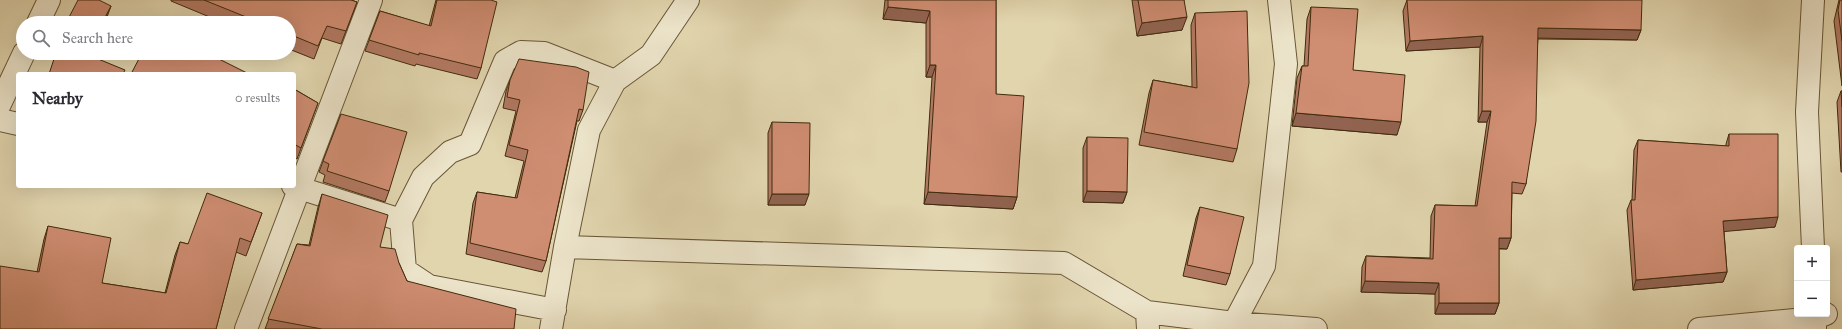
<!DOCTYPE html>
<html lang="en">
<head>
<meta charset="utf-8">
<style>
  :root { --surface:#fff; --page:#f7f7f7; --text:#2b2b33; --muted:#7c7c81; --line:#e1e1e2 }
  body { margin:0; font-family:"IM FELL Great Primer",serif; background:var(--page); color:var(--text) }
  .controls { position:absolute; right:12px; bottom:12px; display:grid; overflow:hidden; border-radius:4px; box-shadow:0 4px 16px #0002 }
  .controls button { width:36px; height:36px; display:grid; place-items:center; padding:0; border:0; border-bottom:1px solid var(--line); background:var(--surface); color:var(--text); font:20px sans-serif }
  .list { margin:0; padding:0; list-style:none }
  h2 { display:flex; justify-content:space-between; align-items:center; height:52px; margin:0; padding:0 16px; font-size:17px }
  h2 small { font-size:13px; font-weight:400; color:var(--muted) }
  .icon { flex:none; width:22px; height:22px; fill:none; stroke:currentColor; stroke-width:2; stroke-linecap:round; stroke-linejoin:round }
  .map { position:relative; flex:none; width:1842px; height:329px; overflow:hidden }
  .search { position:absolute; background:var(--surface); box-shadow:0 4px 16px #0002; left:16px; top:16px; width:280px; height:44px; display:flex; align-items:center; gap:10px; box-sizing:border-box; padding:0 14px; border-radius:22px; color:var(--muted); font-size:15px }
  .panel { position:absolute; background:var(--surface); box-shadow:0 4px 16px #0002; left:16px; top:72px; width:280px; height:116px; border-radius:4px }
  .map>svg:first-child { display:block }
</style>
</head>
<body>
<div class="map">
<svg width="1842" height="329" viewBox="0 0 1842 329">
  <rect width="100%" height="100%" fill="#e1d5ae"/>
  <filter id="stains"><feTurbulence type="fractalNoise" baseFrequency=".005" numOctaves="4"/><feColorMatrix values="0 0 0 0 .2 0 0 0 0 .09 0 0 0 0 .02 0 0 0 .5 -.17"/></filter>
  <radialGradient id="worn" r=".72"><stop offset=".6" stop-color="#630" stop-opacity="0"/><stop offset="1" stop-color="#630" stop-opacity=".3"/></radialGradient>
  <g fill="none" stroke-linecap="round" stroke-linejoin="round">
    <g stroke="#695636" stroke-width="24">
      <path id="minor" d="M38,23L49,0
        M0,104L24,53
        M0,120L18,124
        M293,186L401,220L423,177L450,152L470,144L505,61L521,52L544,53L615,81
        M401,220L405,270L429,286L555,310
        M565,247L1064,263L1147,312
        M1234,323L1316,329
        M246,329L371,0
        M551,329L565,247L589,130L615,81L651,55L688,0
        M1148,329L1147,312L1234,323L1264,266L1286,64L1279,0
        M1699,329L1815,318L1826,314"/>
    </g>
    <g stroke="#695636" stroke-width="24">
      <path id="tertiary" d="M1813,0L1807,112L1813,248
        M1815,314V329"/>
    </g>
    <use href="#minor" stroke="#ece4ca" stroke-width="22"/>
    <use href="#tertiary" stroke="#ece4ca" stroke-width="22"/>
  </g>
  <path fill="#b27962" stroke="#412b0e" d="M171,0H351L357,2L341,44L322,38L314,59L289,49V23H224L171,1Z
    M436,0H491L481,68L477,79L416,64L415,66L365,51L380,11L429,26Z
    M885,0H996V94L1017,197L1013,209L924,204L932,77H926V23L883,19Z
    M1132,0H1184L1182,30L1137,36Z
    M1407,0L1641,30L1637,40L1538,39L1526,184L1522,194L1512,193L1511,238L1507,249H1499V303L1495,314H1435V294L1361,292L1362,267L1366,256L1430,258L1431,216L1435,205L1475,206L1487,122H1478L1480,47L1406,51L1403,11Z
    M1839,0H1842V86L1834,21Z
    M1311,7L1353,70L1397,135L1292,126L1297,78L1302,66H1304L1307,19Z
    M1195,13L1237,149L1233,162L1139,145L1149,93L1153,80L1192,87L1191,25Z
    M510,80L583,110L579,121H577L546,261L542,272L466,254L473,203L477,192L515,198L524,161L505,156L516,111L503,108L506,91Z
    M294,89L318,103L297,159L294,157Z
    M1841,91H1842V172H1841L1837,102Z
    M341,114L389,191L385,202L323,182L325,175L319,172Z
    M772,122L805,205H768V133Z
    M1729,134L1775,227L1724,231L1727,272L1723,282L1633,290L1627,210L1631,200H1632L1634,150L1638,140L1726,146V144Z
    M1087,137L1127,192L1123,203L1083,202V148Z
    M322,194L380,247L399,263L407,281L514,329H265L297,244L309,245L318,207Z
    M1200,207L1230,274L1226,285L1183,276L1196,218Z
    M262,213L246,256L236,252L216,329L37,272L44,239L48,226L102,283L165,293L175,255L180,242L188,244Z"/>
  <path fill="#916350" stroke="#412b0e" d="M111,6L107,17L104,23H102Z
    M888,7L930,11L926,23L883,19Z
    M1187,17L1182,30L1137,36L1142,23Z
    M1538,28L1641,30L1637,40L1535,38Z
    M1483,36L1480,47L1406,51L1410,41Z
    M930,65H936L932,77H926Z
    M1482,111H1491L1487,122H1478Z
    M1296,113L1401,122L1397,135L1292,126Z
    M1087,191L1127,192L1123,203L1083,202Z
    M928,192L1017,197L1013,209L924,204Z
    M772,194H809L805,205H768Z
    M1778,217L1775,227L1719,232L1723,221Z
    M1499,238H1511L1507,249L1495,248Z
    M1727,272L1723,282L1633,290L1636,280Z
    M1365,281L1439,283L1435,294L1361,292Z
    M1439,303H1499L1495,314H1435Z"/>
  <path fill="#cf8d72" stroke="#412b0e" d="M78,0H99L111,6L102,23H66Z
    M204,0H351L357,2L346,31L327,26L318,46L289,34V23H261Z
    M437,0H491L497,2L481,68L419,53V55L369,40L380,11L431,26Z
    M888,0H996V94L1024,96L1017,197L928,192L936,65H930V11L888,7Z
    M1138,0H1184L1187,17L1142,23Z
    M1407,0H1642L1641,30L1538,28L1536,121L1526,184L1512,182L1511,238H1499V303H1439V283L1365,281L1366,256L1433,259L1435,205L1477,206L1491,111H1482L1483,36L1410,41Z
    M1840,0H1842V41L1838,10Z
    M1311,7L1358,9L1353,70L1405,75L1401,122L1296,113L1302,66H1308Z
    M1247,11L1249,83L1237,149L1144,132L1153,80L1197,88L1195,13Z
    M56,53H86V54L125,70L123,74H49Z
    M142,53H207L249,74H131Z
    M519,59L576,67L589,72L583,110L579,109L546,261L470,243L477,192L517,198L528,150L509,145L520,100L507,97L510,80Z
    M294,89L318,103L301,148L294,144Z
    M1841,91H1842V107Z
    M341,114L407,132L389,191L327,171L329,164L323,161Z
    M772,122L810,123L809,194H772Z
    M1729,134H1778V217L1723,221L1727,272L1636,280L1631,200H1635L1638,140L1729,146Z
    M1087,137L1128,138L1127,192L1087,191Z
    M207,193L262,213L251,242L240,238L216,329H0V266L39,272L48,226L111,238L102,283L166,293L180,242L188,244Z
    M322,194L388,215L380,247L395,249L399,263L407,281L516,309L514,329H322L268,319L297,244L310,246Z
    M1200,207L1244,217L1230,274L1187,265Z"/>
  <rect width="100%" height="100%" filter="url(#stains)"/>
  <rect width="100%" height="100%" fill="url(#worn)"/>
</svg>
<div class="controls">
<button>+</button>
<button>−</button>
</div>
<div class="search"><svg class="icon" aria-label="search" viewBox="0 0 24 24"><circle cx="10" cy="10" r="6"/><path d="M15 15l6 6"/></svg>Search here</div>
<section class="panel">
<h2>Nearby<small>0 results</small></h2>
<ul class="list">
</ul>
</section>
</div>
</body>
</html>
